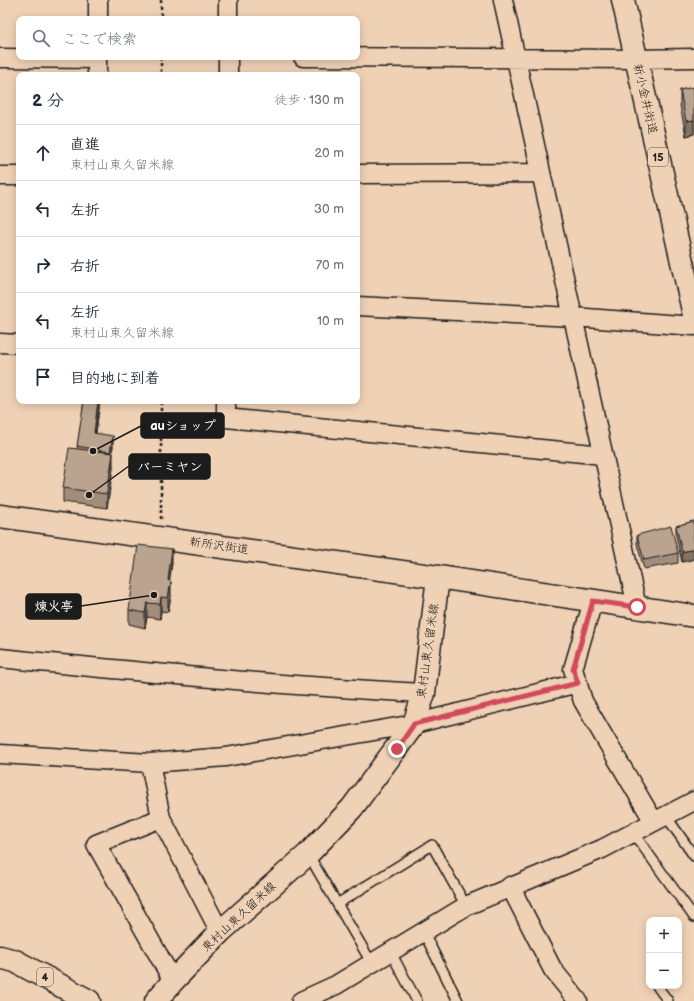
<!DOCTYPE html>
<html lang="ja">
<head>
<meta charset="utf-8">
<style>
  :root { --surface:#fff; --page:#f6f6f7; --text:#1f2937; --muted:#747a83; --line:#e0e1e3 }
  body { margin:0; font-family:"Balsamiq Sans","Klee One",sans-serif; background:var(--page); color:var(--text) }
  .controls { position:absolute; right:12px; bottom:12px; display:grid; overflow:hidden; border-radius:8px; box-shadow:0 2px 10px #0003 }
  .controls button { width:36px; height:36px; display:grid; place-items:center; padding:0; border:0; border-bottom:1px solid var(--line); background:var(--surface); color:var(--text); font:20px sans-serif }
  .stop { position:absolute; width:12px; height:12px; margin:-9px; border:3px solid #d1495b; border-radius:50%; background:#fff }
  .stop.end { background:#d1495b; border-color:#fff; box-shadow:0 1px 4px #0008 }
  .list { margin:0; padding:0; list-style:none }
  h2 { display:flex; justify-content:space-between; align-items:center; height:52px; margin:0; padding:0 16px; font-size:17px }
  h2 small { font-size:13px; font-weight:400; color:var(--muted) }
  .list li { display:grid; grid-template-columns:26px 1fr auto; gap:12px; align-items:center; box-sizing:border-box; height:56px; padding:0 16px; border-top:1px solid var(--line) }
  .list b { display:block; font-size:15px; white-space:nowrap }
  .list p { margin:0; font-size:13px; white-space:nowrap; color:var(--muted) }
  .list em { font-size:13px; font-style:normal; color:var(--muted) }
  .icon { flex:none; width:22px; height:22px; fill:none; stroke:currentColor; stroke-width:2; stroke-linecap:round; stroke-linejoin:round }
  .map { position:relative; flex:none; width:694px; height:1001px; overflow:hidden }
  .search { position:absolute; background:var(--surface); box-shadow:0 2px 10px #0003; left:16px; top:16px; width:344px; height:44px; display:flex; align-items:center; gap:10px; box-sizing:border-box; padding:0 14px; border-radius:8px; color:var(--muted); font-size:15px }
  .panel { position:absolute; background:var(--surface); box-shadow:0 2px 10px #0003; left:16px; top:72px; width:344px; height:332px; border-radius:8px }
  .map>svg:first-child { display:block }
</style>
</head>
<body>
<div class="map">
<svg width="694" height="1001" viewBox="0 0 694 1001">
  <rect width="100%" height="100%" fill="#efd1b5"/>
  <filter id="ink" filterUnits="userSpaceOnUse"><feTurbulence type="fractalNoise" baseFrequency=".025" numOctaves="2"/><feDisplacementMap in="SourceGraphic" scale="8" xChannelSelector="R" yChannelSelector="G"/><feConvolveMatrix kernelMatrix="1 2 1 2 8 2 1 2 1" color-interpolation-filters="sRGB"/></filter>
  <g filter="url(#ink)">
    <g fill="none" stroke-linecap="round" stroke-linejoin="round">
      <g stroke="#1c1c1c" stroke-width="12">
        <path id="lane" d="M666,816L694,856
          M634,834L694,917
          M308,854L371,962
          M337,904L432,845L466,906
          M423,931L458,1001
          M390,951L417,1001
          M657,986L668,1001"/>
      </g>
      <g stroke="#1c1c1c" stroke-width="21">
        <path id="street" d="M228,0V19
          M503,0L637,607
          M98,19V0
          M228,57V75
          M303,57L636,59L694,58
          M0,58L97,59
          M97,75V57
          M357,174L541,173
          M0,176H19
          M357,306L573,317L694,326
          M0,343L19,344
          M226,401V418L603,455
          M593,601L573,669L583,701L654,822
          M0,658C141,672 282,686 424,693
          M0,754L150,763L161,818L220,932
          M150,763L226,757L414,724L578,683
          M161,818L96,844L173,981
          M510,886L553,970L578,1001
          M301,1001L336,985L466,906L602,849L694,801"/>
      </g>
      <g stroke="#1c1c1c" stroke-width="25">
        <path id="secondary" d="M0,516L438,577L694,616
          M156,1001L173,981L220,932L308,854L352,808L414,724L424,693L438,577"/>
      </g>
      <g stroke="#1c1c1c" stroke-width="25">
        <path id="primary" d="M623,0L694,315
          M0,957L15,961L89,1001"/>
      </g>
      <path stroke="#1c1c1c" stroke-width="2.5" stroke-dasharray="3 3" stroke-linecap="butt" d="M161,0V19
        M161,57V75
        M161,519V401"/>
      <use href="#lane" stroke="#efd1b5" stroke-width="9"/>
      <use href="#street" stroke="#efd1b5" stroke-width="18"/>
      <use href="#secondary" stroke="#efd1b5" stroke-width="22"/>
      <use href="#primary" stroke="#efd1b5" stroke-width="22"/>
    </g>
    <path fill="#a18d7b" stroke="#1c1c1c" d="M694,87V134L686,136L680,105V90Z
      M84,401H100L96,433L113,446L112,453L113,468L107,508L63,502V488L77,449Z
      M694,521V559L682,562L676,536V526Z
      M637,535L678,553V563L644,569L637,544Z
      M172,563L169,581L171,596L168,612L161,611L160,619L147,617L145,628L129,624V610Z"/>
    <path fill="#837364" stroke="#1c1c1c" d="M694,120V134L686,136V121Z
      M98,401H100L94,443V433Z
      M113,436V446L110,462V452Z
      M113,453V468L107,508V494Z
      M172,549V563L168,594V580Z
      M694,549V559L682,562V552Z
      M171,582V596L168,612V598Z
      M161,597V611L160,619V604Z
      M147,603V617L145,628V613Z"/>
    <path fill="#bba48f" stroke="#1c1c1c" d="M694,87V120L686,121L680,90Z
      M84,401H98L94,433L113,436L110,452L77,446Z
      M69,448L113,453L107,494L63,488Z
      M694,521V549L682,552L676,526Z
      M671,526L678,553L644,560L637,535Z
      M138,545L172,549L168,580L171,582L168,598L161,597L160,604L147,603L145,613L129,610Z"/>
  </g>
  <g fill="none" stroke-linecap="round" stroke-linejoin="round" filter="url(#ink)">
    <path stroke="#d1495b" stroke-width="5" d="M397,749L414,724L578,683L573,669L593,601L637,607"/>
  </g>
  <g text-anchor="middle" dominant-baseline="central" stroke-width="4" stroke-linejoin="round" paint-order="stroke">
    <g fill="#efd1b5" stroke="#5b524a" stroke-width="1">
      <rect x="648" y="148" width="20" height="18" rx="3"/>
      <rect x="37" y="968" width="16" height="18" rx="3"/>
    </g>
    <g font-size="11" font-weight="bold" fill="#1c1c1c">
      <text x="658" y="157">15</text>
      <text x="45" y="977">4</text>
    </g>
    <g font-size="12" fill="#1c1c1c" stroke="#efd1b5">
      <text transform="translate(645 99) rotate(77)">新小金井街道</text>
      <text transform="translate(219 546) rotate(8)">新所沢街道</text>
      <text transform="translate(428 651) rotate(-82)">東村山東久留米線</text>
      <text transform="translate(239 917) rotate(-43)">東村山東久留米線</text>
    </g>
  </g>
  <path fill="none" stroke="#1c1c1c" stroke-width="1.5" d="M93 451L141 426M89 495L129 466M154 595L81 606"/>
  <g fill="#1c1c1c" stroke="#efd1b5" stroke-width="1.5">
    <circle cx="93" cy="451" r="4"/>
    <circle cx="89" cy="495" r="4"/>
    <circle cx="154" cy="595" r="4"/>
  </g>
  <g fill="#1c1c1c" stroke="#1c1c1c" stroke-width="1.5">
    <rect x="141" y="413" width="83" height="25" rx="4"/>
    <rect x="129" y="454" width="81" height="25" rx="4"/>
    <rect x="26" y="594" width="55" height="25" rx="4"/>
  </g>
  <g font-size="13" text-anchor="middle" font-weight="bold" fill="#fff">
    <text x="183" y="430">auショップ</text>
    <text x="170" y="471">バーミヤン</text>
    <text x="54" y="611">煉火亭</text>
  </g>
</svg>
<div class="controls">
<button>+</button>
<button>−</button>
</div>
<div class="stop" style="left:637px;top:607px"></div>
<div class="stop end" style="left:397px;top:749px"></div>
<div class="search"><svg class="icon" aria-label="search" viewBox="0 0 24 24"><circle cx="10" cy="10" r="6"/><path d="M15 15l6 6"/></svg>ここで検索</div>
<section class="panel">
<h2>2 分<small>徒歩 · 130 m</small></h2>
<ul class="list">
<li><svg class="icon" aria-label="ahead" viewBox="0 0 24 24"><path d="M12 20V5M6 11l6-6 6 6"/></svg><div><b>直進</b><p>東村山東久留米線</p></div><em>20 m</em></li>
<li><svg class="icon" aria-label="left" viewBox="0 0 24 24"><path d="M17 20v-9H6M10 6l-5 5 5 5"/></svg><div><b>左折</b></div><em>30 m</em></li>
<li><svg class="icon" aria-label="right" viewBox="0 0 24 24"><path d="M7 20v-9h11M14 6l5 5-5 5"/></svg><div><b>右折</b></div><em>70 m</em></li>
<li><svg class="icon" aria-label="left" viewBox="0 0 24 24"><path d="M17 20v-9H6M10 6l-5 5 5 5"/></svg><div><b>左折</b><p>東村山東久留米線</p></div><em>10 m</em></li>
<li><svg class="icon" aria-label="arrive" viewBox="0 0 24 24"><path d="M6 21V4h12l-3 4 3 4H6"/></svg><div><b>目的地に到着</b></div></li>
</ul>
</section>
</div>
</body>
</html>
